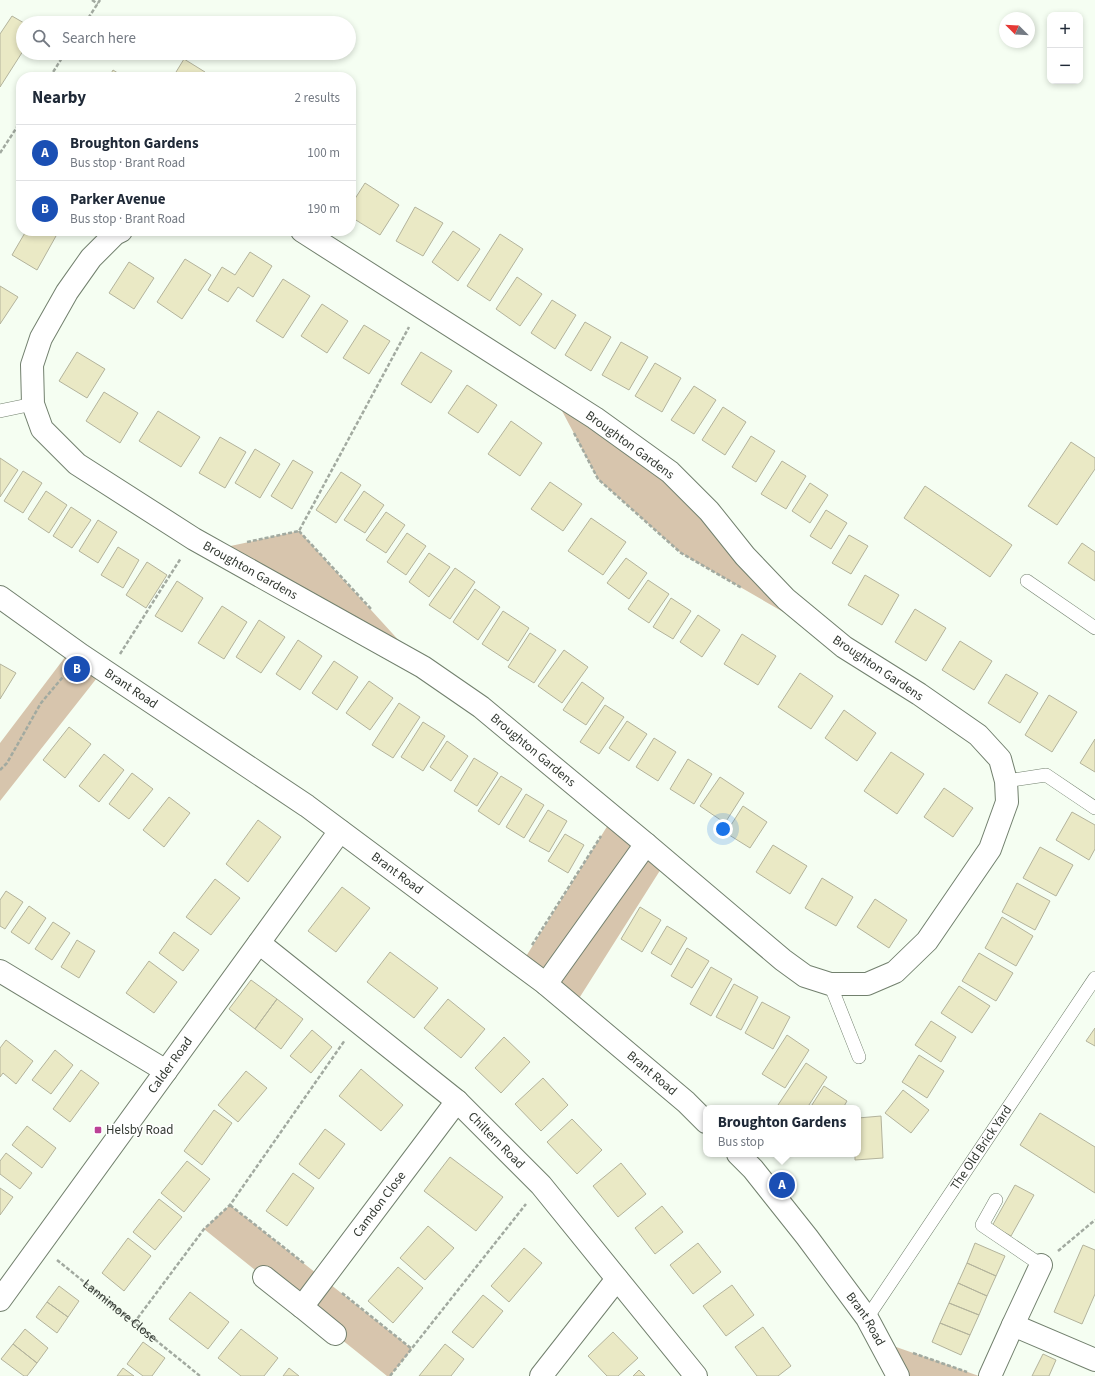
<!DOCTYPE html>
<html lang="en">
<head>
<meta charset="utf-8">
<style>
  :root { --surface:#fff; --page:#f6f6f7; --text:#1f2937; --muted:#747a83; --line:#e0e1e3; --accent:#bb4296 }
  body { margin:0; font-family:"Source Sans 3",sans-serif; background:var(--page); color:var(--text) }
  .controls { position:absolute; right:12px; top:12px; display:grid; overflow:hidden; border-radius:8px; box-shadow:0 2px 6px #0003 }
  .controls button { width:36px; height:36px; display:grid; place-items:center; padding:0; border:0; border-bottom:1px solid var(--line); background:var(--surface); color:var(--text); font:20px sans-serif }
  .compass { position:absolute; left:999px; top:12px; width:36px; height:36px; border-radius:50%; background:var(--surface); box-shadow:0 2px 6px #0003; rotate:294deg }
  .you { position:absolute; left:723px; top:829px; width:14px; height:14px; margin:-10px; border:3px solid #fff; border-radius:50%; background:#1a73e8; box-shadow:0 0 0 6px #1a73e833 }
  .badge { display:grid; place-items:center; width:26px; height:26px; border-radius:50%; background:var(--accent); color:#fff; font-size:13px; font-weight:700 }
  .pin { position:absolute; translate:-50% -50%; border:2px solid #fff; box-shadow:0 1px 4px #0006 }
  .popup { position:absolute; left:703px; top:1105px; width:158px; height:52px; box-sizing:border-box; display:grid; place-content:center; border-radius:8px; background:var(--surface); filter:drop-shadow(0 1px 3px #0005); font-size:13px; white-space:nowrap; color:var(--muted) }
  .popup b { font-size:15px; color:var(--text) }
  .popup::after { content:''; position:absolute; left:50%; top:100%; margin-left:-8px; border:8px solid transparent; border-top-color:var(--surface) }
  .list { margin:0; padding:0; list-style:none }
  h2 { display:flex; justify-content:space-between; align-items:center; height:52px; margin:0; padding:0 16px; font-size:17px }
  h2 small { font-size:13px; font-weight:400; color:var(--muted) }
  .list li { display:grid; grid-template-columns:26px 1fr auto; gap:12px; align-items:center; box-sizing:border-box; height:56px; padding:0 16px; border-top:1px solid var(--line) }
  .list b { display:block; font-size:15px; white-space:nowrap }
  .list p { margin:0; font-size:13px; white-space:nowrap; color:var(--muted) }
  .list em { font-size:13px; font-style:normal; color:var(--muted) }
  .icon { flex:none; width:22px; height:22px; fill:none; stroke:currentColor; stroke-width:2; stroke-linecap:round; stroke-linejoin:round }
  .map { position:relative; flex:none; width:1095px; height:1376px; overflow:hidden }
  .search { position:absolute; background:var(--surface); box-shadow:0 2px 6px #0003; left:16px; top:16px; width:340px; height:44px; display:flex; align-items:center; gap:10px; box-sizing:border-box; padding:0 14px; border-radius:22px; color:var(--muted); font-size:15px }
  .panel { position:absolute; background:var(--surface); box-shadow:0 2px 6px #0003; left:16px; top:72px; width:340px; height:164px; border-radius:16px }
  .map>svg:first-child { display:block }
</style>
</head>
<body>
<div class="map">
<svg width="1095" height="1376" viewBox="0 0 1095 1376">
  <rect width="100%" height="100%" fill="#f5fef2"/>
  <path fill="#d7c5ad" d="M551,390L595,418L844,647L681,553L598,479Z
    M299,531L423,667L212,550Z
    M72,648L104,669L0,801V743Z
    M613,817L666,861L578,1000L525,958Z
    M230,1205L412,1349L390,1376H387L204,1229Z
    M879,1341L979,1376H898Z"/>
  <path fill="#eae9c5" stroke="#b3b39c" d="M12,16L24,23L23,51L0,87V34Z
    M184,59L205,72L201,77H173Z
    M113,70L124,77H109Z
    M365,183L399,205L380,235L351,217V205Z
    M415,207L443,223L423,256L396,241Z
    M26,231H49L56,236L37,270L12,255Z
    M453,231L480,249L458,281L432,262Z
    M500,234L523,249L490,301L467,286Z
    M250,252L272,266L253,297L238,287L228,302L208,290L222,267L235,275Z
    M185,259L211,275L182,319L157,302Z
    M129,262L154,278L134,309L109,293Z
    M517,277L542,294L520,326L496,309Z
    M283,279L310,296L283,338L256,321Z
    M0,286L18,297L0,324Z
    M552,300L576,315L555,349L531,333Z
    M322,304L348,321L327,353L301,336Z
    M585,322L611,337L591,371L565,355Z
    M364,325L390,341L369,374L343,358Z
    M621,342L648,357L629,390L602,375Z
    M77,352L105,369L87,398L59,381Z
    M421,352L452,371L431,403L401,384Z
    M655,363L681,378L662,412L635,396Z
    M467,385L497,405L478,433L448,413Z
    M694,386L716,400L694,434L671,420Z
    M104,392L138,413L120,443L86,421Z
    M723,407L746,422L725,455L702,440Z
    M158,411L200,437L181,467L139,441Z
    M511,421L542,443L520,476L488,454Z
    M751,436L775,451L756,482L732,467Z
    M220,437L246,452L225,488L199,473Z
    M1071,442L1095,458V469L1057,525L1028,506Z
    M255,449L280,464L260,498L235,483Z
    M0,458L18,470L0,497Z
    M293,460L313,472L292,509L271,496Z
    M782,461L806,476L786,509L761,494Z
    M23,471L42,483L23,513L4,501Z
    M341,472L361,485L336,523L316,510Z
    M550,482L582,504L563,531L531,509Z
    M810,483L828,495L810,523L792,511Z
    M925,486L1012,545L990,577L904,518Z
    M46,491L67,505L49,533L28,519Z
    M364,491L384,505L365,533L344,520Z
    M71,507L91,520L72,548L53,536Z
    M826,510L847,523L831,549L810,536Z
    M386,512L405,525L386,553L366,540Z
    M591,518L626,542L603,575L568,551Z
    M98,520L117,532L98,563L79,551Z
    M407,533L426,546L406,575L387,562Z
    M849,535L868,546L851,574L832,563Z
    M1082,543L1095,552V581L1068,563Z
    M118,547L139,560L123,588L101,575Z
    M429,553L450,567L429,597L409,582Z
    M626,558L647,573L629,599L607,583Z
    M147,562L167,575L146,608L126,595Z
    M455,568L475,582L450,619L429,605Z
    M865,575L899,595L882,625L848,605Z
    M648,580L669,594L649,623L628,609Z
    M177,581L203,598L182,632L155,616Z
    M475,589L500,607L478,640L453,622Z
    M671,598L691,611L673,639L653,627Z
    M222,606L247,622L224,659L198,643Z
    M915,609L946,628L926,661L895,642Z
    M503,611L529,628L508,661L482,644Z
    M698,615L720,630L702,657L680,642Z
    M259,620L285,637L261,673L236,657Z
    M530,633L556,650L534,683L508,667Z
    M742,634L776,656L758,685L724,664Z
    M298,640L322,656L300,690L276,674Z
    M960,641L992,661L974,690L942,670Z
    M564,650L588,667L562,703L538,686Z
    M334,661L358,677L337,710L312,693Z
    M0,664L16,673L0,699Z
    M800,673L833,696L811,729L778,707Z
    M1006,674L1038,693L1020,723L988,703Z
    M369,681L393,698L370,730L346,713Z
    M582,682L604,698L586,725L563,710Z
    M1049,695L1077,712L1052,752L1025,735Z
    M399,703L420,717L393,758L372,745Z
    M605,705L624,717L599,754L580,742Z
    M844,710L876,733L857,761L825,738Z
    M627,721L647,734L629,761L609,748Z
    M423,722L445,736L423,771L401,757Z
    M69,727L91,744L65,778L43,760Z
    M654,738L676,752L658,781L636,767Z
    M1095,739V772L1080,763Z
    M447,741L468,756L451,781L430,767Z
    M891,752L924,774L897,814L864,791Z
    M104,754L124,770L99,802L79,786Z
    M474,758L498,773L477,806L454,791Z
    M688,759L712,774L694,804L670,789Z
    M132,773L153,789L129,819L109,804Z
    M501,776L522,789L499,825L478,811Z
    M720,777L744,793L725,823L700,806Z
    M944,788L973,808L953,837L924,817Z
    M526,794L544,805L524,838L506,827Z
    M169,797L190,813L164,847L143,830Z
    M743,806L767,822L750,848L726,833Z
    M548,810L567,821L549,852L529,841Z
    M1072,812L1095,825V849L1089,860L1056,840Z
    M258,820L281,837L248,882L226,864Z
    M565,834L584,845L568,873L548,861Z
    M773,845L807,866L790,894L756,872Z
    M1040,847L1073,865L1056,896L1023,878Z
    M822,878L853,897L836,926L805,908Z
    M215,879L240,898L211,935L186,917Z
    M1017,883L1050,901L1035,930L1002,912Z
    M342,887L370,908L336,952L308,931Z
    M6,891L23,902L5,929L0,926V900Z
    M875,899L907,920L889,948L857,927Z
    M29,906L46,918L29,944L11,932Z
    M640,907L661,920L642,952L621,939Z
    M1002,917L1033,936L1016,966L985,948Z
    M53,922L70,933L52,960L35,949Z
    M667,926L687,938L671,965L651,953Z
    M174,932L199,950L183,971L159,953Z
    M77,940L95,951L79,978L61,967Z
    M687,948L709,961L692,988L671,976Z
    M390,952L438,988L414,1018L367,982Z
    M979,953L1013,973L996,1001L962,981Z
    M149,961L177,982L154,1013L126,993Z
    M711,967L732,979L711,1016L690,1004Z
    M251,980L277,999L255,1029L229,1009Z
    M734,984L758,997L741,1030L716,1017Z
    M959,986L990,1006L972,1033L941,1013Z
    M277,999L303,1019L281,1049L255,1029Z
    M448,999L485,1029L461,1058L424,1028Z
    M762,1002L790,1017L773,1049L745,1033Z
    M931,1021L956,1037L941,1062L915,1045Z
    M1095,1028V1046L1086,1041Z
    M312,1030L332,1047L311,1073L290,1056Z
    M787,1035L809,1050L785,1088L762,1074Z
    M504,1037L530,1062L501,1093L475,1068Z
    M6,1040L33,1061L16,1084L3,1073L0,1077V1048Z
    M55,1050L73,1065L51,1094L32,1080Z
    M919,1055L944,1071L927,1098L902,1082Z
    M806,1063L827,1077L807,1108H783L778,1105Z
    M361,1069L403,1105L381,1131L339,1096Z
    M81,1070L99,1083L70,1122L53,1109Z
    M246,1071L267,1088L238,1122L218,1105Z
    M543,1078L568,1105L541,1131L515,1104Z
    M824,1086L847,1101L843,1108H810Z
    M903,1090L929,1110L911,1133L885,1113Z
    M214,1110L232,1123L202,1165L184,1151Z
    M1040,1113L1095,1147V1193L1020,1145Z
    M881,1116L883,1158L855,1160V1154H858V1118Z
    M572,1119L602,1150L577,1174L547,1142Z
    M27,1126L56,1148L42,1168L12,1145Z
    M325,1129L345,1144L319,1179L299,1164Z
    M6,1153L32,1173L20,1189L0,1174V1161Z
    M450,1157L503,1197L476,1231L424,1191Z
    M187,1161L210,1179L184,1212L161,1193Z
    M621,1163L646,1194L618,1217L593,1186Z
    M293,1173L314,1188L287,1226L266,1211Z
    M1015,1185L1034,1195L1011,1236L992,1226Z
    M0,1188L13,1197L0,1215Z
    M159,1199L182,1217L155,1250L133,1232Z
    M662,1206L683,1232L655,1254L635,1228Z
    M428,1226L454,1248L425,1280L400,1258Z
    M128,1238L151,1256L124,1291L102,1273Z
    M698,1243L721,1272L693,1294L670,1265Z
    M975,1243L1005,1256L996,1276L967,1263Z
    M1083,1245L1095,1250V1294L1082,1324L1054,1312Z
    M524,1248L542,1263L509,1302L491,1286Z
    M967,1263L996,1276L987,1296L958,1283Z
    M398,1267L423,1288L393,1323L368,1301Z
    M958,1283L987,1296L979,1315L949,1303Z
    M732,1285L754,1315L726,1336L703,1306Z
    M59,1286L79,1301L68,1317L47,1302Z
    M190,1292L229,1322L208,1349L169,1319Z
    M483,1295L503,1311L473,1348L452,1332Z
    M47,1302L68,1317L57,1333L36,1317Z
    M949,1303L979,1315L970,1335L940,1323Z
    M940,1323L970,1335L961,1355L932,1342Z
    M763,1327L791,1366L778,1376H757L735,1347Z
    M25,1329L48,1348L37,1363L13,1344Z
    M241,1329L278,1358L264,1376H241L218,1358Z
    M613,1332L638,1358L618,1376H607L588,1356Z
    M143,1342L165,1358L152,1376H143L127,1364Z
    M13,1344L37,1363L27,1376H24L1,1359Z
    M445,1344L464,1359L451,1376H419Z
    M1043,1354L1056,1360L1049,1376H1032Z
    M123,1368L134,1376H117Z
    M289,1368L299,1376H283Z
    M639,1370L645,1376H633Z"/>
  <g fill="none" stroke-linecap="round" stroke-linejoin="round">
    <g stroke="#72806e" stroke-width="14">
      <g id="service">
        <path d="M0,411L33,404"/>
        <path d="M1027,581L1095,628"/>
        <path d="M1006,781L1046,775L1095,808"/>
        <path d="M830,984L859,1057"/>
        <path d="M996,1200L982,1225L1041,1265"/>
        <path id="s2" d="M867,1318L1095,978"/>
      </g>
    </g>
    <g stroke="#72806e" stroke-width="24">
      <g id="minor">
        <path id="s3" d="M121,231L115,234L91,258L67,292L41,338L32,365L33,404L42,429L77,464L194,539L423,667L481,707L646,844L783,960L805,976L830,984H867L895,972L927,941L990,849L1007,802L1006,781L1000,759L978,735L919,694L844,647L786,599L745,556L709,511L670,472L595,418L302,231"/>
        <path id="s4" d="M259,943L457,1101L541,1185L696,1376"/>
        <path d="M0,971L166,1071"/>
        <path d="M546,984L646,844"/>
        <path d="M1041,1265L1013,1325L1095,1360"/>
        <path id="s5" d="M264,1277L302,1307L457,1101"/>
        <path id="s6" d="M0,1300L340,831"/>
        <path d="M302,1307L335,1334"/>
        <path d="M541,1376L617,1279"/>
        <path d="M990,1376L1013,1325"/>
      </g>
    </g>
    <g stroke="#72806e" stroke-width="24">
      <g id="tertiary">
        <path id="s7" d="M0,597L81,655L307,806L546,984L686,1102L706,1122"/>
        <path id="s8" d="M738,1154L753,1169L807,1237L867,1318L898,1376"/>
      </g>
    </g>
    <g stroke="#a2aaa0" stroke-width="2.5" stroke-dasharray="4 2" stroke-linecap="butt">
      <path d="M92,0L98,4"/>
      <path d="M85,23L100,0"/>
      <path d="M50,77L65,53"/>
      <path d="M0,153L21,121"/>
      <path d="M574,433L598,479L681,553L742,588"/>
      <path d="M299,531L372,610"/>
      <path d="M247,542L299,531L409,327"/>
      <path d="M120,654L181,558"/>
      <path d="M0,770L7,763L41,703L67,672"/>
      <path d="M532,945L601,836"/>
      <path d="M230,1205L305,1264"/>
      <path d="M1058,1251L1095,1220"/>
      <path id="s1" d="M57,1260L200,1376"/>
      <path d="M342,1293L412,1349"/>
      <path d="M134,1323L204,1229L230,1205L345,1040"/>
      <path d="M913,1353L967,1372"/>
      <path d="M390,1376L526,1204"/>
    </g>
    <use href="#service" stroke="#fff" stroke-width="13"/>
    <use href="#minor" stroke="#fff" stroke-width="22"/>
    <use href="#tertiary" stroke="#fff" stroke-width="22"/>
  </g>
  <rect fill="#bb4296" stroke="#fff" stroke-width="1.5" x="94" y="1126" width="8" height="8" rx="2"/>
  <g text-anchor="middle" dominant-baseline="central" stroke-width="3" stroke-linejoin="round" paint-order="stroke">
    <g font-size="13" fill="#333932" stroke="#fff">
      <text transform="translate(630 445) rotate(36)">Broughton Gardens</text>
      <text stroke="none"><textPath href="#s3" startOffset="482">Broughton Gardens</textPath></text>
      <text transform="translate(878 668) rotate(34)">Broughton Gardens</text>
      <text stroke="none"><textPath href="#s7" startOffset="160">Brant Road</textPath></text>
      <text stroke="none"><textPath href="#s3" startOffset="818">Broughton Gardens</textPath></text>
      <text stroke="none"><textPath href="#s7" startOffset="484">Brant Road</textPath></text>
      <text stroke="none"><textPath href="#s6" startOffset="290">Calder Road</textPath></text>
      <text stroke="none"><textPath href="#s7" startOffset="808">Brant Road</textPath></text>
      <text stroke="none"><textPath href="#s4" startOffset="309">Chiltern Road</textPath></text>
      <text stroke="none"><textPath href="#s2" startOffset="205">The Old Brick Yard</textPath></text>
      <text stroke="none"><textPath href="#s5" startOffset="177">Camdon Close</textPath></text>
      <text stroke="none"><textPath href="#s1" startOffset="81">Lannimore Close</textPath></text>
      <text stroke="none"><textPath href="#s8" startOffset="209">Brant Road</textPath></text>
    </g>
    <g font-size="13" fill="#333932" stroke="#fff" text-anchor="start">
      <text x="106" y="1130">Helsby Road</text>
    </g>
  </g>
</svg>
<div class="controls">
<button>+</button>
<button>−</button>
</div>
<svg class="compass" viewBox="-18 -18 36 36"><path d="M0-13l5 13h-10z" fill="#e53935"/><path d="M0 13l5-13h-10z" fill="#747a83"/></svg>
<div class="you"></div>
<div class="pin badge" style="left:782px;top:1185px;background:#1a4fb4">A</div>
<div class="popup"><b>Broughton Gardens</b>Bus stop</div>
<div class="pin badge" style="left:77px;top:669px;background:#1a4fb4">B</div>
<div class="search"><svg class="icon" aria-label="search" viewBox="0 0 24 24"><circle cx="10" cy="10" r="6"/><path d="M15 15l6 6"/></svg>Search here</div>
<section class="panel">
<h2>Nearby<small>2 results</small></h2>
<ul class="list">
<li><span class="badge" style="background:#1a4fb4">A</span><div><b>Broughton Gardens</b><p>Bus stop · Brant Road</p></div><em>100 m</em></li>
<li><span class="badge" style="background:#1a4fb4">B</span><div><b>Parker Avenue</b><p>Bus stop · Brant Road</p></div><em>190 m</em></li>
</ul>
</section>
</div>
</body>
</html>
